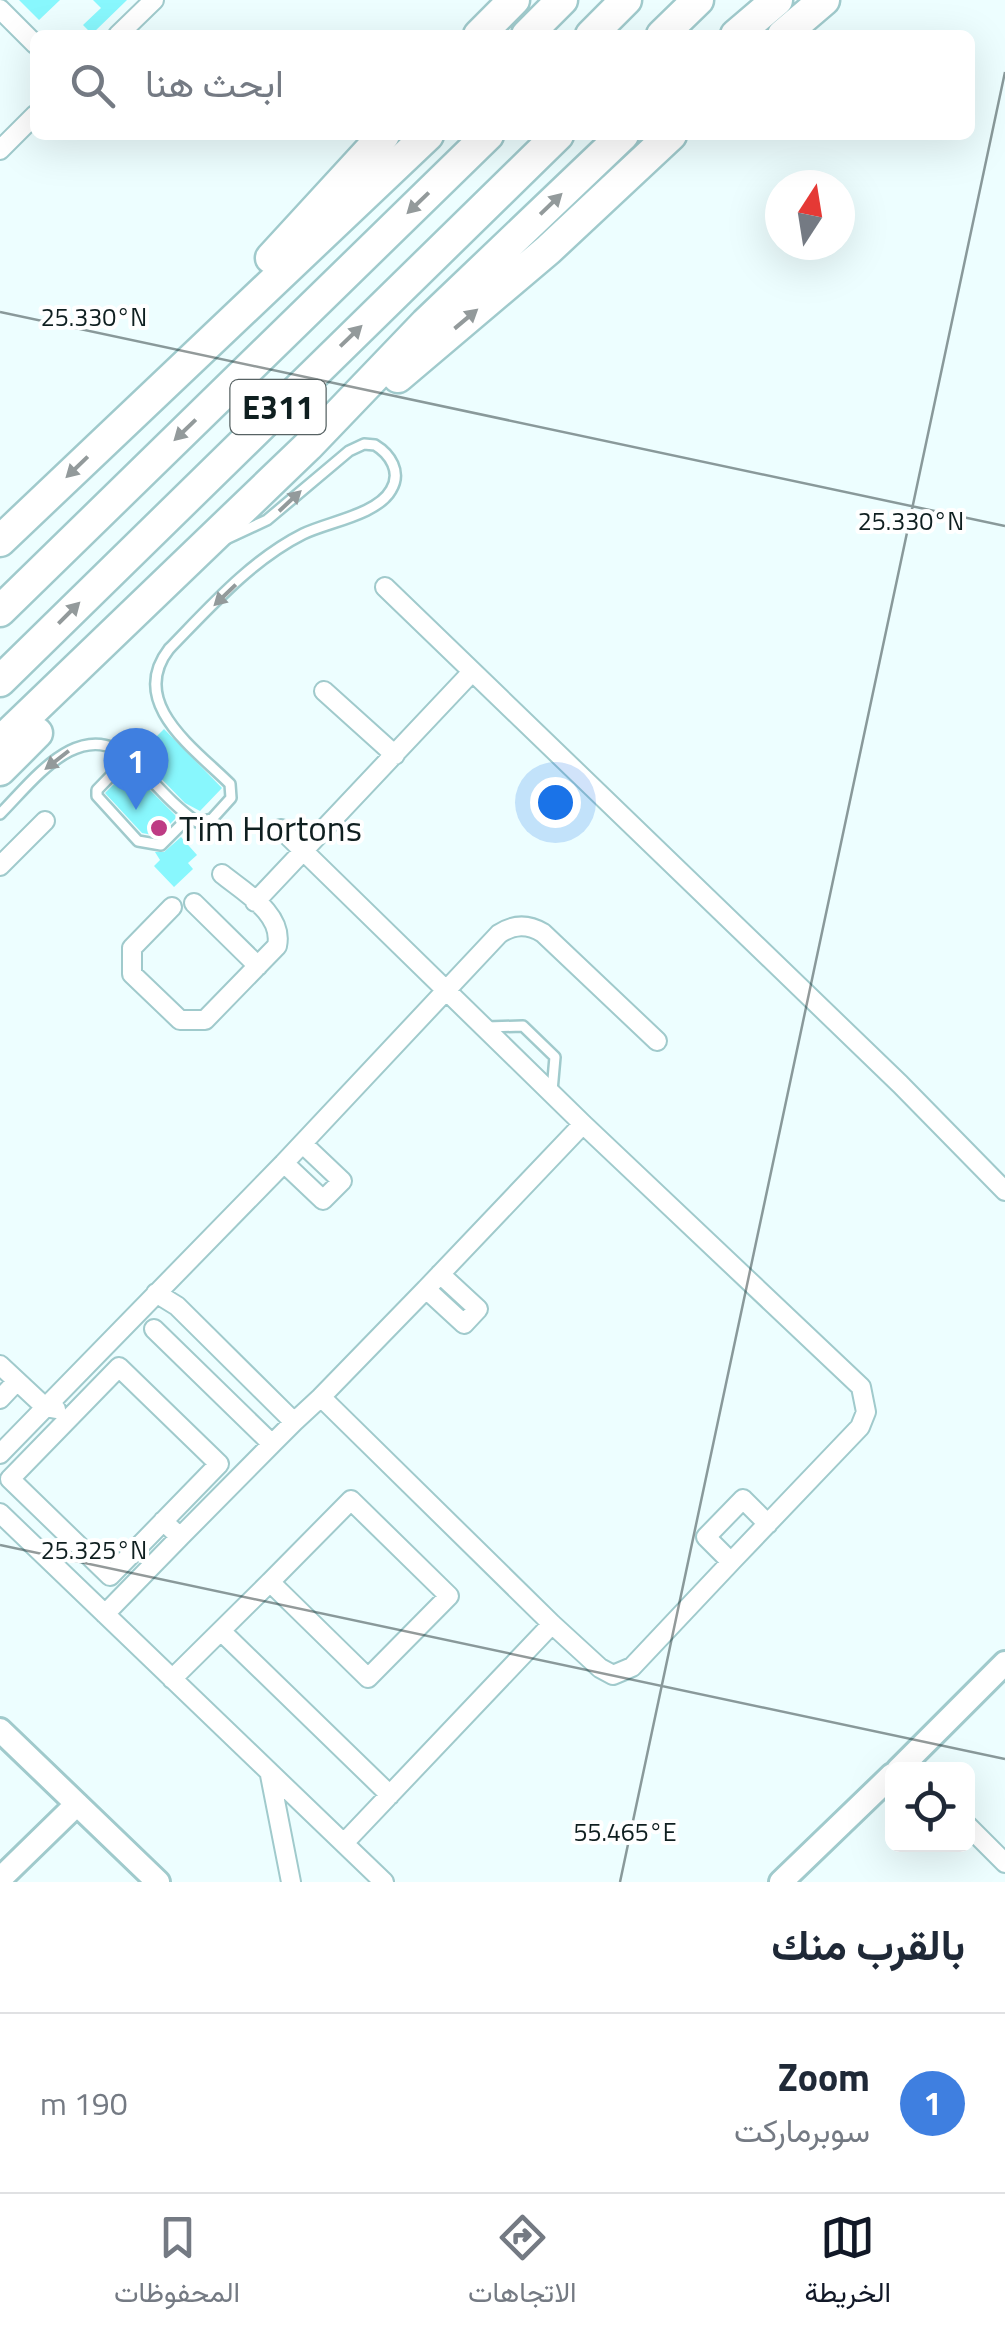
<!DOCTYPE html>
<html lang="ar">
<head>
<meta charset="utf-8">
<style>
  :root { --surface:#fff; --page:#f2f2f3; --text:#1f2937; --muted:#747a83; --line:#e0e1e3; --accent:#111827 }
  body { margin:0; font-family:"Titillium Web",Vazirmatn,sans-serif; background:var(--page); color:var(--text); direction:rtl }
  .controls { position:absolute; right:30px; bottom:30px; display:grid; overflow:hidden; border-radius:15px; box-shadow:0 10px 40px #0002 }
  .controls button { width:90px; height:90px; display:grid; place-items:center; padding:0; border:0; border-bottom:2px solid var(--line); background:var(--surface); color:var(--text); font:50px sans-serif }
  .compass { position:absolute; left:765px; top:170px; width:90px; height:90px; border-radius:50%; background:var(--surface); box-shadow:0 10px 40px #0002; rotate:12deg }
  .you { position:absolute; left:555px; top:802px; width:35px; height:35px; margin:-25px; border:8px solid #fff; border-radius:50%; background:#1a73e8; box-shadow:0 0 0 15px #1a73e833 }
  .badge { display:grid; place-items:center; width:65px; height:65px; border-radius:50%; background:var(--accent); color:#fff; font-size:32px; font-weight:700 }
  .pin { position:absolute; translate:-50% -82px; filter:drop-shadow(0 2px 5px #0008) }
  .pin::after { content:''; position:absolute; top:52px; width:35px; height:30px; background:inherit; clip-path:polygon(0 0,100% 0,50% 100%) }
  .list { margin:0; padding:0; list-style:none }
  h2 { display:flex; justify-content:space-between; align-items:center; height:130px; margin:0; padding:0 40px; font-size:42px }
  h2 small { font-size:32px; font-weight:400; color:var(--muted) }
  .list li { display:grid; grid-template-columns:65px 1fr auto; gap:30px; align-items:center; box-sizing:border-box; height:180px; padding:0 40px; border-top:2px solid var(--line) }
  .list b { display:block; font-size:38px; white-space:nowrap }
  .list p { margin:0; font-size:32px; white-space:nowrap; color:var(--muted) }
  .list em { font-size:32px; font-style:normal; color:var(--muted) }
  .icon { flex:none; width:55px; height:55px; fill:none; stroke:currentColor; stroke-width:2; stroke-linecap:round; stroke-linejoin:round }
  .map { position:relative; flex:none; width:1005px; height:1882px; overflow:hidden; direction:ltr }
  .search { position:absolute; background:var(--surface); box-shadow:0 10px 40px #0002; left:30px; right:30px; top:30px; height:110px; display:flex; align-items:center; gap:25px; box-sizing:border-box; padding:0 35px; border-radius:15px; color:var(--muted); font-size:38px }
  .sheet { height:310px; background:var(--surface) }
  nav { display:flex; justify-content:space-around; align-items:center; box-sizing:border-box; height:140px; border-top:2px solid var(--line); background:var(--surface); font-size:28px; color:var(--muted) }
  nav a { display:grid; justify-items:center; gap:5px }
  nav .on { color:var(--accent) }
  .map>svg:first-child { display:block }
</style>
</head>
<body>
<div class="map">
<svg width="1005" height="1882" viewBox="0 0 1005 1882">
  <rect width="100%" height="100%" fill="#edfeff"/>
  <path fill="#88f7fd" d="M19,0H60L39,20Z
    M93,0H127L92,34L83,25L101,8Z
    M164,729L222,788L200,811L185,803L138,755Z
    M129,769L177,817L158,836L142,833L105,793Z
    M181,837L197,855L188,863L193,869L174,887L154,866L160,860L155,852H164Z"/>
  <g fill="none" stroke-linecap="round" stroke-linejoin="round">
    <g stroke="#a0cacc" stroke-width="14">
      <path id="lane" d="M129,757L97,790V796L138,841L161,845L189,817
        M0,814C34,780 82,712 134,762C154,782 173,806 197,822L212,819L231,798L230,784C195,749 127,703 169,649C209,608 251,560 303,534C327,522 377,515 391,490C402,472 390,454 375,445L364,444L349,451L267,520L224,540
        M487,1027L523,1026L555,1057L552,1091"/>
    </g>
    <g stroke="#a0cacc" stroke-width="22">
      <path id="street" d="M0,9L35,44
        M118,35L154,0
        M0,150L35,115
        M385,587L900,1084L1005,1191
        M324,691L395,755
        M281,829L583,1124L861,1387L866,1412L860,1427L731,1562L706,1537L743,1499L768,1524
        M0,866L45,821
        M255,902L471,673
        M194,903L258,966
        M172,907L132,948V974L180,1020H205L277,946C284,914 244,892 222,874
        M303,1144L342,1181L323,1200L284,1163L499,934C514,924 528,924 543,933L657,1041
        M440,1274L478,1309L464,1324L426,1289C478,1234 530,1179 583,1124
        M156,1293L177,1306L294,1422L321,1397L552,1624L600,1668L613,1675L632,1667L731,1562
        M154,1329L272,1444L294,1422
        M0,1365L45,1407L56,1409
        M119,1367L219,1464L110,1576L10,1479Z
        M321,1397L426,1289
        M0,1399L17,1381
        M0,1454L284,1163
        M351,1500L449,1596L368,1678L270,1582Z
        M0,1513L384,1882
        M180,1537L272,1444
        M105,1614L180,1537L163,1521
        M221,1631L390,1795
        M172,1679L270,1582
        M270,1775L291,1882
        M968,1826L1005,1863
        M344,1843L552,1624"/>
    </g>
    <g stroke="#a0cacc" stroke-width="28">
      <path id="secondary" d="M0,1730L158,1882
        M898,1770L1005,1663
        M0,1879L77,1804
        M781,1882L892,1775"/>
    </g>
    <g stroke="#a0cacc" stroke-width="35">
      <path id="highway" d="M479,35L514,0
        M527,35L562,0
        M591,35L626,0
        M662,35L698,0
        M736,35L777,0
        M783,35L824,0
        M271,258L384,135
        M398,377L548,250L671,135
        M0,541L428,135
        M0,611L488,135
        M0,681L558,135
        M0,742L308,446L426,323L623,135
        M0,770L37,733"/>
    </g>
    <use href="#lane" stroke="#fff" stroke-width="9"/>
    <use href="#street" stroke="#fff" stroke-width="18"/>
    <use href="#secondary" stroke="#fff" stroke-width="22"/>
    <use href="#highway" stroke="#fff" stroke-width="30"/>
  </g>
  <defs><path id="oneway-solid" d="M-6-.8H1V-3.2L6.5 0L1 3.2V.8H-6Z" transform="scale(2.5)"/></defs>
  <g fill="#939a9b">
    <use href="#oneway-solid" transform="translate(418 203) rotate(136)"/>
    <use href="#oneway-solid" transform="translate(551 204) rotate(-44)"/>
    <use href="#oneway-solid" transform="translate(466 319) rotate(-40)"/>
    <use href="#oneway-solid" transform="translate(351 336) rotate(-44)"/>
    <use href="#oneway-solid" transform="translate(185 430) rotate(136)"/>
    <use href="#oneway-solid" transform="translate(77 467) rotate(136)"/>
    <use href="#oneway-solid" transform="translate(290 501) rotate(-43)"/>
    <use href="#oneway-solid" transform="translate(225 595) rotate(136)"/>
    <use href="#oneway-solid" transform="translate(69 613) rotate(-45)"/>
    <use href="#oneway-solid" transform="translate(57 760) rotate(142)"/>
  </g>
  <path fill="none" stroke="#0f1f20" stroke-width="2.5" stroke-opacity="0.45" d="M0,312L1005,526M0,1545L1005,1759M620,1882L1005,72"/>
  <circle fill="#be3c84" stroke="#fff" stroke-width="4" cx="159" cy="828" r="10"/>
  <g text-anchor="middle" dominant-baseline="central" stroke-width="8" stroke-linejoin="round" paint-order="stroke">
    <rect fill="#fff" stroke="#576263" stroke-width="2.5" x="230.5" y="380" width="95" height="54" rx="8"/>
    <g font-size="32" font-weight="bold" fill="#0f1f20">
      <text x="278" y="407">E311</text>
    </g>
    <g font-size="35" fill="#0f1f20" stroke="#fff" text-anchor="start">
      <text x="179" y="828">Tim Hortons</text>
    </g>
  </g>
  <g font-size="25" text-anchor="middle" fill="#0f1f20" stroke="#fff" stroke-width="8" stroke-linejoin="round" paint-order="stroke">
    <text x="94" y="326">25.330°N</text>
    <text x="911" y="530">25.330°N</text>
    <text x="94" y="1559">25.325°N</text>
    <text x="625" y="1841">55.465°E</text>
  </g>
</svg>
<div class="controls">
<button><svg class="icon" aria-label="locate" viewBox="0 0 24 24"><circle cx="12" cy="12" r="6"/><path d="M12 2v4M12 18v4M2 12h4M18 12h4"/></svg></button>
</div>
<svg class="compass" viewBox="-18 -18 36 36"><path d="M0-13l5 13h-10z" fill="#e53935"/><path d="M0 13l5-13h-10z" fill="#747a83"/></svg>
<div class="you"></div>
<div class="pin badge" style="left:136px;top:810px;background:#3f7fe0">1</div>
<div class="search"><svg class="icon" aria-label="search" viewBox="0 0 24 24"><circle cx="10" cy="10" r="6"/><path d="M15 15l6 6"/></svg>ابحث هنا</div>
</div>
<section class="sheet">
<h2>بالقرب منك<small></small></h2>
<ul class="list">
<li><span class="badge" style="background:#3f7fe0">1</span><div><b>Zoom</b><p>سوبرماركت</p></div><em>190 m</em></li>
</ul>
</section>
<nav>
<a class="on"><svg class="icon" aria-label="map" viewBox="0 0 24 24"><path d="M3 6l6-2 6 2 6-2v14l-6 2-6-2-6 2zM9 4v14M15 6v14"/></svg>الخريطة</a>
<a><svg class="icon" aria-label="directions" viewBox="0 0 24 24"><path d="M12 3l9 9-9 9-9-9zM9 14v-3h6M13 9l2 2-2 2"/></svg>الاتجاهات</a>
<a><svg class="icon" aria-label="saved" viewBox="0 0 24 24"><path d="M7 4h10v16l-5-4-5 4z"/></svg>المحفوظات</a>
</nav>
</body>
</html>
